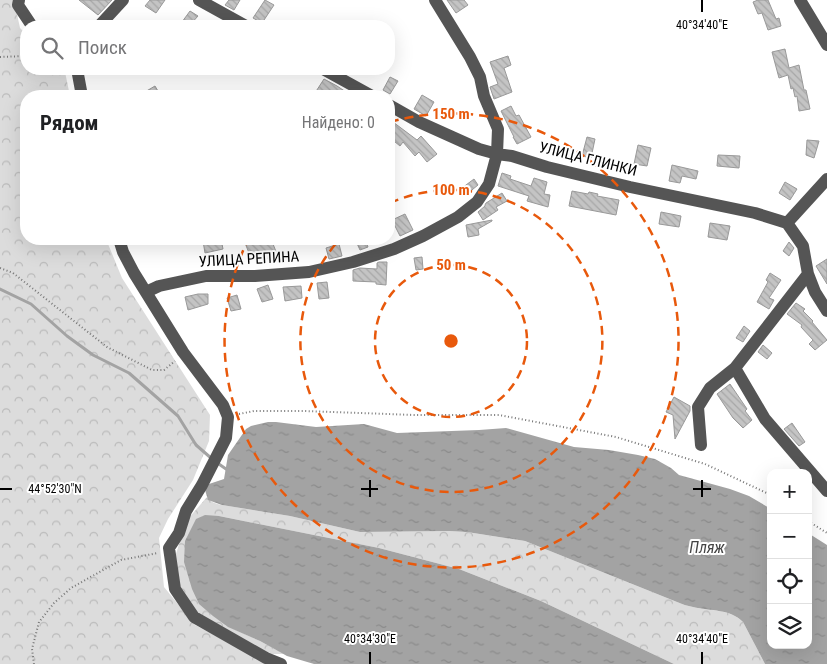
<!DOCTYPE html>
<html lang="ru">
<head>
<meta charset="utf-8">
<style>
  :root { --surface:#fff; --page:#f6f6f6; --text:#202124; --muted:#757577; --line:#e0e0e0 }
  body { margin:0; font-family:"Roboto Condensed",sans-serif; background:var(--page); color:var(--text) }
  .controls { position:absolute; right:15px; bottom:15px; display:grid; overflow:hidden; border-radius:10px; box-shadow:0 5px 20px #0002 }
  .controls button { width:45px; height:45px; display:grid; place-items:center; padding:0; border:0; border-bottom:1px solid var(--line); background:var(--surface); color:var(--text); font:25px sans-serif }
  .list { margin:0; padding:0; list-style:none }
  h2 { display:flex; justify-content:space-between; align-items:center; height:65px; margin:0; padding:0 20px; font-size:21px }
  h2 small { font-size:16px; font-weight:400; color:var(--muted) }
  .icon { flex:none; width:28px; height:28px; fill:none; stroke:currentColor; stroke-width:2; stroke-linecap:round; stroke-linejoin:round }
  .map { position:relative; flex:none; width:827px; height:664px; overflow:hidden }
  .search { position:absolute; background:var(--surface); box-shadow:0 5px 20px #0002; left:20px; top:20px; width:375px; height:55px; display:flex; align-items:center; gap:12px; box-sizing:border-box; padding:0 18px; border-radius:20px; color:var(--muted); font-size:19px }
  .panel { position:absolute; background:var(--surface); box-shadow:0 5px 20px #0002; left:20px; top:90px; width:375px; height:155px; border-radius:20px }
  .map>svg:first-child { display:block }
</style>
</head>
<body>
<div class="map">
<svg width="827" height="664" viewBox="0 0 827 664">
  <defs>
    <pattern id="forest-crowns" width="20" height="18" patternUnits="userSpaceOnUse" patternTransform="scale(1.25)"><rect width="20" height="18" fill="#dcdcdc"/><path d="M2 6a3 3 0 1 1 6 0M12 15a3 3 0 1 1 6 0" fill="none" stroke="#bbb"/></pattern>
    <pattern id="water-ripples" width="26" height="14" patternUnits="userSpaceOnUse" patternTransform="scale(1.25)"><rect width="26" height="14" fill="#a3a3a3"/><path d="M2 4q2-2 4 0t4 0M15 11q2-2 4 0t4 0" fill="none" stroke="#8b8b8b"/></pattern>
    <pattern id="building-back-hatch" width="6" height="6" patternUnits="userSpaceOnUse" patternTransform="scale(1.25)"><rect width="6" height="6" fill="#c4c4c4"/><path d="M-1 5l2 2M0 0l6 6M5-1l2 2" fill="none" stroke="#a7a7a7"/></pattern>
  </defs>
  <rect width="100%" height="100%" fill="#fff"/>
  <path fill="url(#forest-crowns)" d="M0,0H14L20,28L26,34V69H61L65,72L70,96H26V239H106L122,278L210,415L209,441L193,480L168,519L159,538L164,587L195,625L270,664H0Z
    M207,497C210,502 216,504 222,505L290,516L360,532L449,531L467,532L525,541L677,602C682,604 687,606 693,607C709,611 731,609 743,622L765,664H674L541,601L459,569L379,548L219,516H202L225,625L260,641L284,654H269L198,614L181,591L174,560L187,520Z"/>
  <path fill="url(#water-ripples)" d="M268,422H276L316,427L364,424L397,433L479,430L506,428L574,447L609,450L638,455L655,459L671,468L679,475L730,489L749,496L771,509V645H808V533L827,545V664H765L743,622C731,609 710,611 693,607C687,606 682,604 677,602L525,541L467,532L449,531L360,532L290,516L222,505L208,500L205,490L209,484L224,479L228,455L246,429L251,426Z
    M205,515L219,516L379,548L459,569L541,601L674,664H314L287,656L260,641L228,627L213,616L199,604L192,589L184,562L185,541L196,519Z"/>
  <g fill="none" stroke-linecap="round" stroke-linejoin="round">
    <path stroke="#a3a3a3" stroke-width="3" d="M0,289L31,304L67,336L93,355L129,373L178,416L196,445L211,458
      M216,462L226,469"/>
  </g>
  <path fill="url(#building-back-hatch)" stroke="#999" d="M79,0H112L98,15Z
    M150,0H165L156,13L145,6Z
    M229,0H240L234,10L225,5Z
    M265,0L274,5L262,23L253,18Z
    M447,0H464L468,5L456,13Z
    M758,0H768L776,19L779,18L781,26L768,30L762,13L758,14L753,2Z
    M190,11L198,16L189,26L182,22Z
    M785,49L789,68L799,65L804,90H806L810,109L799,111L797,96L795,97L793,88L791,89L788,75L779,78L772,52Z
    M508,56L511,65L504,68L512,92L494,99L490,87L498,84L490,62Z
    M390,77L398,81L390,94L383,90Z
    M324,79L337,86L352,96H313Z
    M155,86L161,96H138Z
    M422,95L434,102L426,116L414,109Z
    M511,106L516,116L519,115L531,137L517,144L513,137H514L501,111Z
    M389,119L417,140L421,136L437,154L427,162L419,152L415,156L403,142L400,146L389,137Z
    M587,137L595,139L591,158L582,156Z
    M807,140L819,141L814,158L806,155Z
    M638,145L651,148L647,166L634,164Z
    M718,155L740,156L739,168L717,166Z
    M672,165L698,171L696,179L682,176L680,183L669,181Z
    M502,173L511,176L510,179L531,186L534,178L547,182L544,194L550,195L548,207L527,201L529,196L498,186Z
    M474,179L478,185L467,194L462,188Z
    M785,182L797,189L790,200L779,193Z
    M572,191L588,194L589,192L598,194L597,196L619,200L616,215L569,206Z
    M502,193L507,201L496,207L498,210L483,220L478,212L485,206V205L486,203Z
    M661,212L681,216L679,227L659,224Z
    M405,214L413,230L400,236L392,220Z
    M492,220V221L478,229L479,235L468,237L466,225Z
    M710,223L730,226L727,240L708,237Z
    M216,239H221L223,249L205,253L203,241Z
    M253,239L254,243L265,239H271L277,254L264,260L262,253L251,258L245,243Z
    M355,239H365L368,247L360,250Z
    M789,242L794,248L789,256L783,251Z
    M339,244L342,256L329,259L326,248Z
    M422,257L423,269L416,270L414,258Z
    M827,259V284L816,266Z
    M379,262H387L386,285L376,284V282L353,281V270L360,268L377,269V263Z
    M770,273L781,280L769,298L774,300L769,309L757,302L768,282L766,280Z
    M327,282L329,298L319,299L317,283Z
    M268,285L273,299L262,302L257,289Z
    M301,286L302,298L285,301L283,287Z
    M198,294H208V304L188,310L185,297Z
    M237,295L241,309L231,311L227,298Z
    M796,303L805,309L803,311L813,321L812,322L827,340L815,350L809,344L813,340L801,327L802,325L787,314Z
    M744,326L750,331L743,342L736,338Z
    M763,345L772,353L767,359L758,352Z
    M730,384L747,409L745,411L752,420L743,428L733,418L717,394Z
    M674,397L690,406V411L675,439L673,415L666,412Z
    M792,423L805,442L799,446L784,429Z"/>
  <g fill="none" stroke-linecap="round" stroke-linejoin="round">
    <path stroke="#777" stroke-width="2" stroke-dasharray="1 2.5" stroke-linecap="butt" d="M0,57L26,56
      M0,268L13,273L107,347L152,370H164L175,361
      M239,414L254,411H305L414,415H499L616,437L705,464L771,495
      M808,521L827,533
      M34,664L32,649L39,622L54,603L71,588L121,560L158,553"/>
    <path stroke="#555" stroke-width="12" d="M19,0L18,5L32,26
      M199,0L246,26
      M800,0L827,45
      M99,26L123,0
      M77,69L82,96
      M323,69L372,96
      M389,105L419,122L479,149L497,154L512,156L547,167L630,187L755,213L787,223
      M119,239L123,252L134,273L183,352L223,405L228,417L226,438L202,485L186,511L179,533L169,548L175,589L194,617L266,658L281,664
      M808,274L815,292L827,311
      M146,292L159,286L206,276H255L309,272L353,262L394,249L423,236L458,217L477,202L489,184L497,154L498,129L484,96L480,77L470,57L435,0
      M735,368L765,419L827,491
      M701,445L698,407L710,388L735,368L808,274L803,246L787,223L827,179"/>
  </g>
  <path fill="none" stroke="#000" stroke-width="2" d="M702,0V12M370,480V497M702,480V497M0,489H12M361,489H378M693,489H711M370,652V664M702,652V664"/>
  <g fill="none" stroke="#e8590c" stroke-width="2.5" stroke-dasharray="9 6">
    <circle cx="451" cy="341" r="76"/>
    <path d="M390 203A151 151 0 1 1 340 239"/>
    <path d="M390 122A227 227 0 1 1 248 240"/>
  </g>
  <g text-anchor="middle" dominant-baseline="central" stroke-width="4" stroke-linejoin="round" paint-order="stroke">
    <g font-size="15" fill="#000" stroke="#fff">
      <text transform="translate(588 159) rotate(14)">УЛИЦА ГЛИНКИ</text>
      <text transform="translate(249 259) rotate(-3)">УЛИЦА РЕПИНА</text>
    </g>
    <g font-size="16" font-style="italic" fill="#444" stroke="#fff">
      <text x="707" y="547">Пляж</text>
    </g>
  </g>
  <g font-size="12" text-anchor="middle" fill="#000" stroke="#fff" stroke-width="4" stroke-linejoin="round" paint-order="stroke">
    <text x="702" y="29">40°34'40"E</text>
    <text x="55" y="493">44°52'30"N</text>
    <text x="370" y="643">40°34'30"E</text>
    <text x="702" y="643">40°34'40"E</text>
  </g>
  <circle cx="451" cy="341" r="8" fill="#e8590c" stroke="#fff" stroke-width="2.5"/>
  <g font-size="15" text-anchor="middle" font-weight="bold" fill="#e8590c" stroke="#fff" stroke-width="4" stroke-linejoin="round" paint-order="stroke">
    <text x="451" y="119">150 m</text>
    <text x="451" y="195">100 m</text>
    <text x="451" y="270">50 m</text>
  </g>
</svg>
<div class="controls">
<button>+</button>
<button>−</button>
<button><svg class="icon" aria-label="locate" viewBox="0 0 24 24"><circle cx="12" cy="12" r="6"/><path d="M12 2v4M12 18v4M2 12h4M18 12h4"/></svg></button>
<button><svg class="icon" aria-label="layers" viewBox="0 0 24 24"><path d="M12 4l9 5-9 5-9-5zM3 14l9 5 9-5"/></svg></button>
</div>
<div class="search"><svg class="icon" aria-label="search" viewBox="0 0 24 24"><circle cx="10" cy="10" r="6"/><path d="M15 15l6 6"/></svg>Поиск</div>
<section class="panel">
<h2>Рядом<small>Найдено: 0</small></h2>
<ul class="list">
</ul>
</section>
</div>
</body>
</html>
